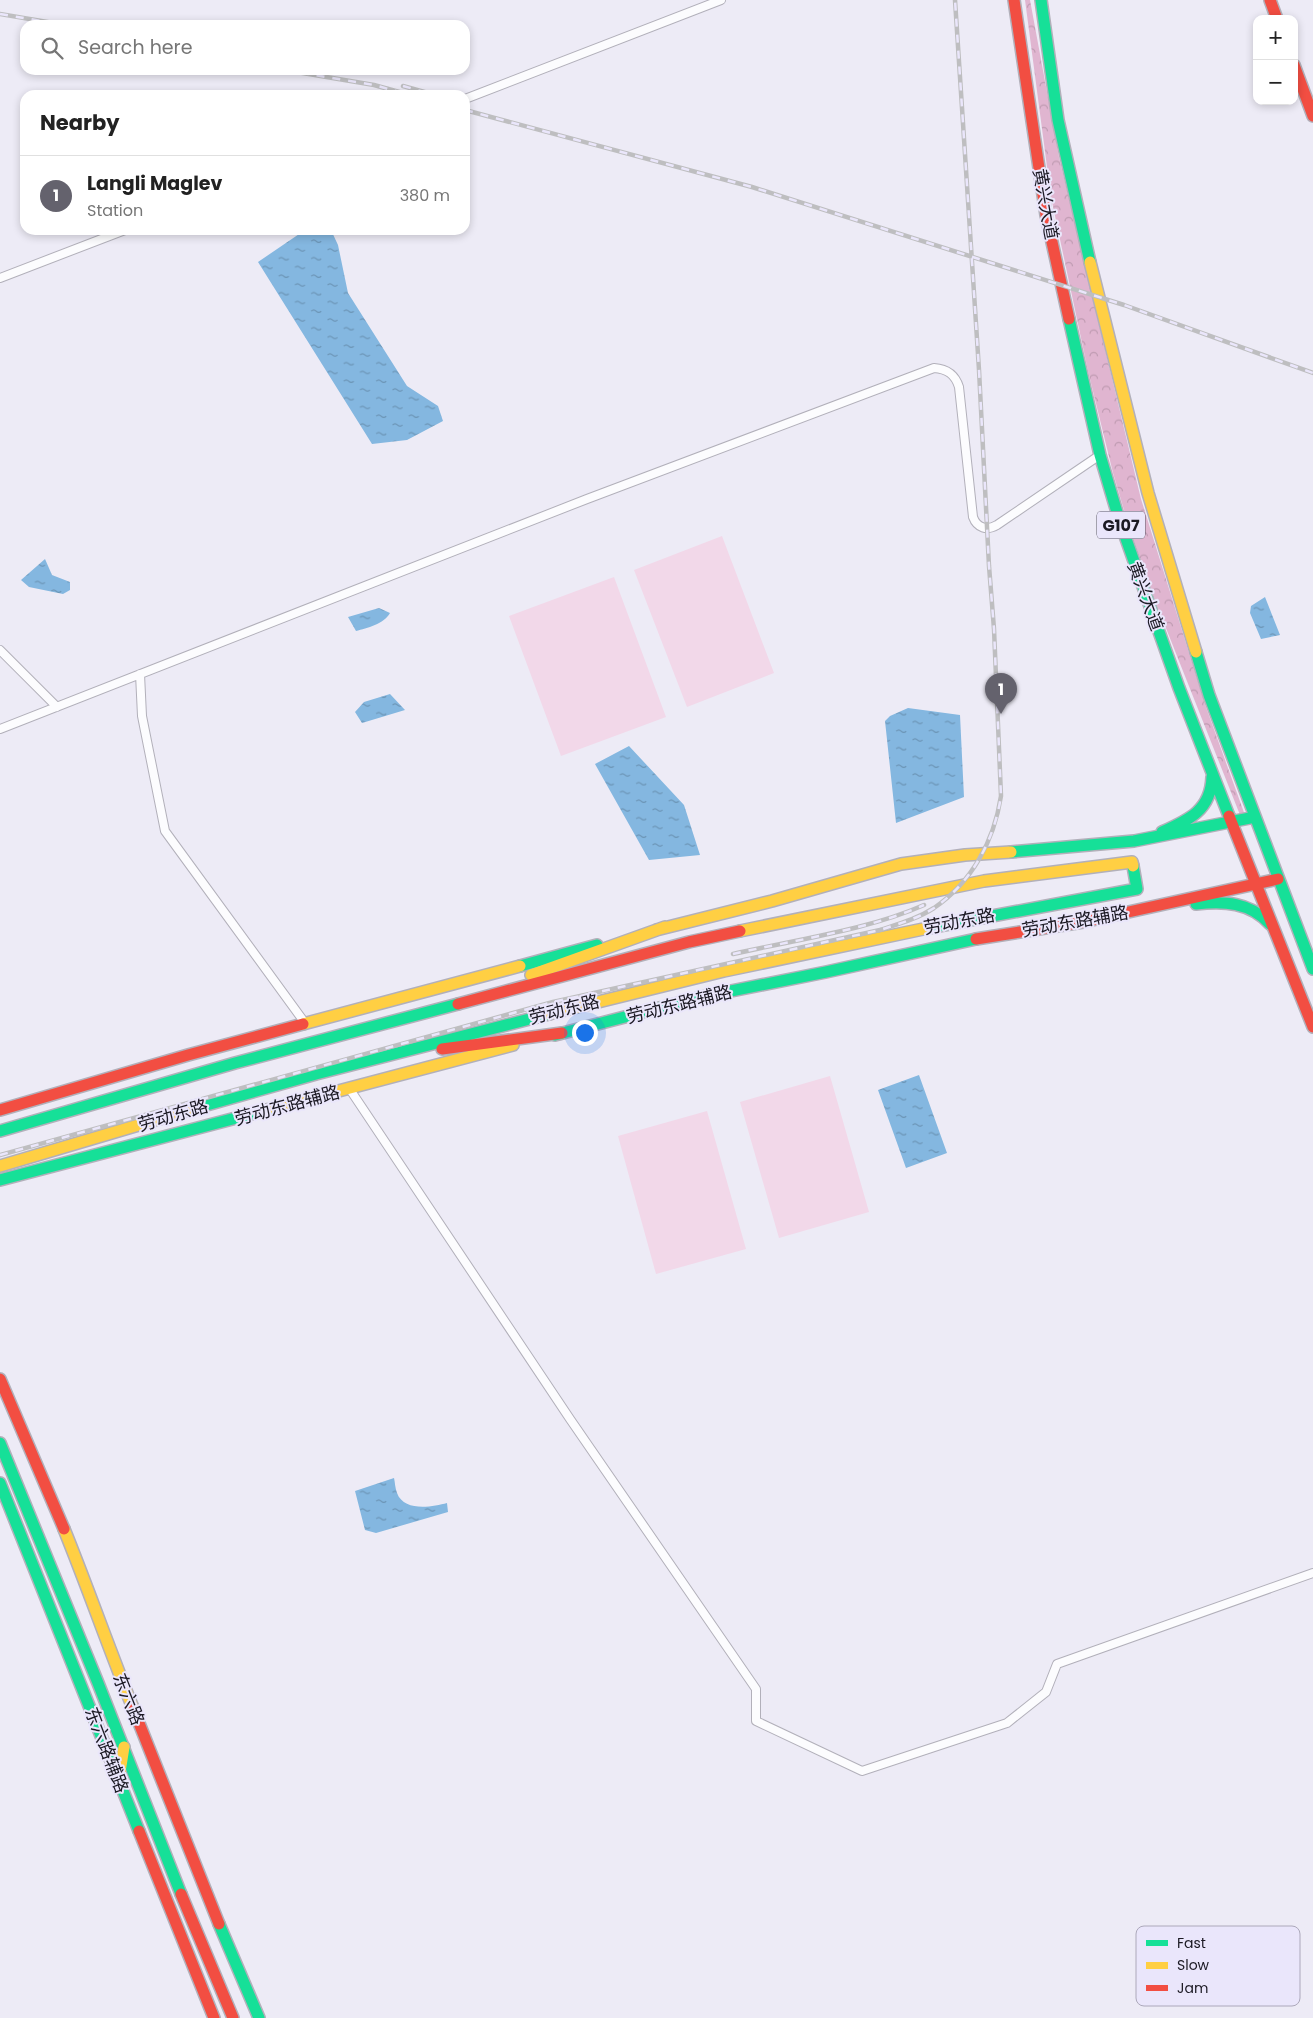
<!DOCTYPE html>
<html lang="en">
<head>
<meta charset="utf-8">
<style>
  :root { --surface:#fff; --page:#f6f6f6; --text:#222; --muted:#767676; --line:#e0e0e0; --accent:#64626d }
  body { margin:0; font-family:Poppins,"Noto Sans SC",sans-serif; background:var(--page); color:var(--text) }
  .controls { position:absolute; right:15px; top:15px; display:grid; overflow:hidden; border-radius:10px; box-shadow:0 2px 8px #0003 }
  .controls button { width:45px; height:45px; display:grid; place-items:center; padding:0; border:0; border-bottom:1px solid var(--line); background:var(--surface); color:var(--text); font:25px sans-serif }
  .you { position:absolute; left:584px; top:1032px; width:18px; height:18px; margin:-12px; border:4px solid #fff; border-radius:50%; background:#1a73e8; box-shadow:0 0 0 8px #1a73e833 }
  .badge { display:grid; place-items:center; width:32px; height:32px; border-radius:50%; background:var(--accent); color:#fff; font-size:16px; font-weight:700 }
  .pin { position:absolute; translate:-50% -41px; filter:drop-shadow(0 1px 2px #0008) }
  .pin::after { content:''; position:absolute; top:26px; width:18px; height:15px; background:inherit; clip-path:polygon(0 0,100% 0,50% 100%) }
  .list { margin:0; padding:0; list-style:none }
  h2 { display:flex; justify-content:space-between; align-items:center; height:65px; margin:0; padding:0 20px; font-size:21px }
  h2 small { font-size:16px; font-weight:400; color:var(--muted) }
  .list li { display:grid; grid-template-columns:32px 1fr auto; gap:15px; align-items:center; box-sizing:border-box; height:80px; padding:0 20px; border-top:1px solid var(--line) }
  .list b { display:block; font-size:19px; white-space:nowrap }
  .list p { margin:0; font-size:16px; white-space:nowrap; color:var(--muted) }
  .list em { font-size:16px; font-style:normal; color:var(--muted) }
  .icon { flex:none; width:28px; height:28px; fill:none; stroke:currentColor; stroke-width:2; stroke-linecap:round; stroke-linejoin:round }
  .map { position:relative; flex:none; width:1313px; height:2018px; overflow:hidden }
  .search { position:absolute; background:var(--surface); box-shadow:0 2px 8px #0003; left:20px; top:20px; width:450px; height:55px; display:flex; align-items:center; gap:12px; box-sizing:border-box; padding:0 18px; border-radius:15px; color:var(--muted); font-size:19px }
  .panel { position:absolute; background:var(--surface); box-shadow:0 2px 8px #0003; left:20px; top:90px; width:450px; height:145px; border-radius:15px }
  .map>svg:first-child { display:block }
</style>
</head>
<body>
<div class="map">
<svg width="1313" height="2018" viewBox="0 0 1313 2018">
  <defs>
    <pattern id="forest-crowns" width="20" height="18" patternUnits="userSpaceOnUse" patternTransform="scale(1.25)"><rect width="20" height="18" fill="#e0b5d0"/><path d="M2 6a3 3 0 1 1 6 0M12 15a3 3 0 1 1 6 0" fill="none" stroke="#c09bb2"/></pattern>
    <pattern id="water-ripples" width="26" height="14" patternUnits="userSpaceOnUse" patternTransform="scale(1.25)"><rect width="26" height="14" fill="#84b7e0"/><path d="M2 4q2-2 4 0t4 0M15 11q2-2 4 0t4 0" fill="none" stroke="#6b94b5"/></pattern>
  </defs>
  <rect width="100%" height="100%" fill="#edebf6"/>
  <path fill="url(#forest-crowns)" d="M1025,0H1030L1059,157L1141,499L1206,707L1246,818L1242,820L1158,608L1129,527L1113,473L1088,371L1051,197Z"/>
  <path fill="#f2d8e9" d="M722,536L774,673L687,707L634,570Z
    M614,577L666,717L561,756L509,616Z
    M830,1076L869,1212L779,1238L740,1102Z
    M707,1111L746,1249L656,1274L618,1136Z"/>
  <path fill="url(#water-ripples)" d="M305,230H331L338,245L348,293L407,386L438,406L443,421L407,440L372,444L258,262Z
    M45,559L52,575L70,582V590L63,594L29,587L21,580Z
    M1265,597L1280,635L1261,639L1250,613L1251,606Z
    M379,608L390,613C384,624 367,628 356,631L348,617Z
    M390,694L405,710L362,723L355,712L364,702Z
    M908,708L960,715L964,797L896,823L885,721L890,716Z
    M629,746L684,805L700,855L649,860L595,764Z
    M919,1075L947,1153L906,1168L878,1090Z
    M394,1478C395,1482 395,1488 397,1493C404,1512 432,1507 447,1503L448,1512L376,1533L365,1530L355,1491Z"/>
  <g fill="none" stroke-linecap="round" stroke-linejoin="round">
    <g stroke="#b2b0ba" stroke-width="10">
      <path id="street" d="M465,99L721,0
        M0,278L125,230
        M0,650L57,707
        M140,674L142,716L165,831L305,1023
        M0,729L587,499L934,368C947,369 955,374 959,387L973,517C977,528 987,531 997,525L1100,455
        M349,1088L570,1419L756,1689V1721L862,1771L1007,1723L1046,1692L1057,1664L1313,1573"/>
    </g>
    <g stroke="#b2b0ba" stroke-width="14">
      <path id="fast" d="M1041,0L1058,120L1090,262
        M1069,319L1100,455L1119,519L1179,688L1229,816
        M1196,652L1209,695L1313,969
        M1162,832C1189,820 1211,810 1212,777
        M1011,852L1134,841L1255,817
        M1196,904C1224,901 1250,902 1270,924
        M928,928L1137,889L1133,866
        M520,966L597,945
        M555,1035L706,996L826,972L976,939
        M196,1108L316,1074L549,1014
        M0,1131L235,1063L458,1004
        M0,1180L274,1108
        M0,1443L98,1683L181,1894
        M0,1483L139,1831
        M219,1924L259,2018"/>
    </g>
    <g stroke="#b2b0ba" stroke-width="14">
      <path id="slow" d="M1090,262L1148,493L1196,652
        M656,930L772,901L901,864L965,855L1011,852
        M740,931L984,881L1132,862L1133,866
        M531,975L665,927
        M549,1014L724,971L928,928
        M303,1024L520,966
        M274,1108L513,1045
        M0,1166L196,1108
        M64,1529C88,1588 109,1649 133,1708
        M119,1778L124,1747"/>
    </g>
    <g stroke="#b2b0ba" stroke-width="14">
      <path id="jam" d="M1014,0L1046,215L1069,319
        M1270,0L1277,19
        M1294,65L1313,116
        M1229,816L1313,1027
        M976,939L1083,922L1278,879
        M458,1004L689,942L740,931
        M442,1049L562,1033
        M0,1110L188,1055L303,1024
        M0,1379L64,1529
        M133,1708L219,1924
        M139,1831L214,2018
        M181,1894L233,2018"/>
    </g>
    <use href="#street" stroke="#fcfcfe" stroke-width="8"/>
    <use href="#fast" stroke="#16e098" stroke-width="11"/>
    <use href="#slow" stroke="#ffcf43" stroke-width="11"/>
    <use href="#jam" stroke="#f24e42" stroke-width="11"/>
    <g stroke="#bebec0" stroke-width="4.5">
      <path id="rail" d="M0,14L65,25
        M285,70L374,85L410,95
        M403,86L435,95
        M465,110L752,187L1124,305L1313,373
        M733,954C794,940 868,930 924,905
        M0,1155L553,1002L880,930C898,924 917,919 934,908C972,882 994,841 1001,796L994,629L989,566L979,370L955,0"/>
    </g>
    <use href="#rail" stroke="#eae6fb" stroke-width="2.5" stroke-dasharray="8" stroke-linecap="butt"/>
  </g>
  <g text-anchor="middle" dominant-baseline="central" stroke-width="4" stroke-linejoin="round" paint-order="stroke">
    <rect fill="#eae6fb" stroke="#595664" stroke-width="1" x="1097" y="511.5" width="48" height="27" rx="4"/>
    <g font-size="16" font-weight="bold" fill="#1b1923">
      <text x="1121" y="525">G107</text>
    </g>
    <g font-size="18" fill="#1b1923" stroke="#eae6fb">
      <text transform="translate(1046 204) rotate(80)">黄兴大道</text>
      <text transform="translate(1146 596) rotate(70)">黄兴大道</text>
      <text transform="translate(959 921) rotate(-11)">劳动东路</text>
      <text transform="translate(1075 921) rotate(-10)">劳动东路辅路</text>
      <text transform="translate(679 1004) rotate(-14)">劳动东路辅路</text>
      <text transform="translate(564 1009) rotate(-14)">劳动东路</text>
      <text transform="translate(287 1105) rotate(-15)">劳动东路辅路</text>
      <text transform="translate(173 1115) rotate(-16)">劳动东路</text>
      <text transform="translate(129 1699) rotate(68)">东六路</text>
      <text transform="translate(107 1750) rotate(69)">东六路辅路</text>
    </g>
  </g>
  <rect x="1136" y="1926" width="164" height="80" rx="8" fill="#eae6fb" stroke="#aca8ba" stroke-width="1"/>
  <rect x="1146" y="1940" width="22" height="6" fill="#16e098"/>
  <rect x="1146" y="1962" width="22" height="7" fill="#ffcf43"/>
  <rect x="1146" y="1985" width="22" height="6" fill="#f24e42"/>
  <g font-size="14" fill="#1b1923">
    <text x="1177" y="1948">Fast</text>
    <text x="1177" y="1970">Slow</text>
    <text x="1177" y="1993">Jam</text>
  </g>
</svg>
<div class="controls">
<button>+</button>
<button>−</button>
</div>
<div class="you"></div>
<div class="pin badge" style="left:1001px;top:714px">1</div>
<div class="search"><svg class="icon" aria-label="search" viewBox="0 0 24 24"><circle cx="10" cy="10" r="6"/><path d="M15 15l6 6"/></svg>Search here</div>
<section class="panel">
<h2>Nearby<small></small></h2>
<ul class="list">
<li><span class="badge">1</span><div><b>Langli Maglev</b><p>Station</p></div><em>380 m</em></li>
</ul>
</section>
</div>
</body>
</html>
